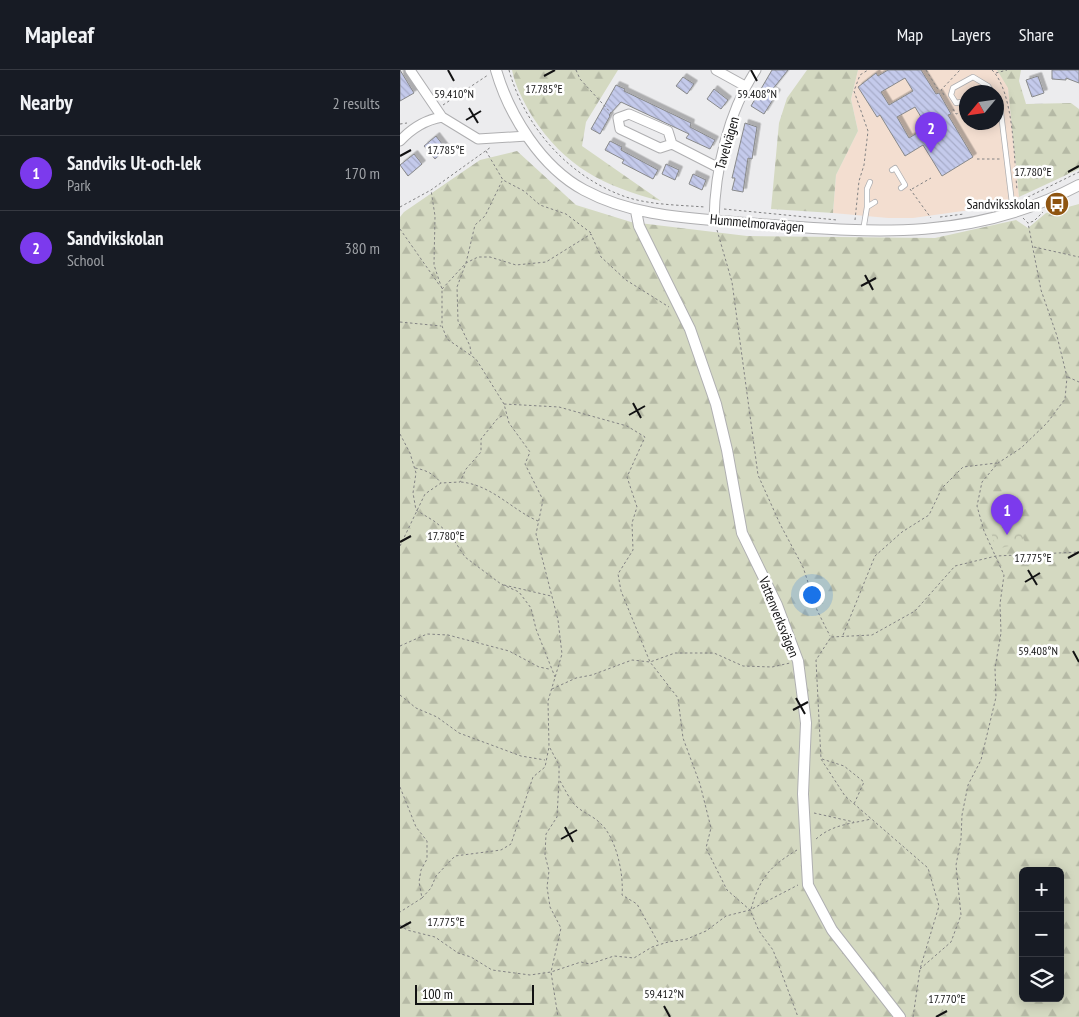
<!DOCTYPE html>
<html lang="en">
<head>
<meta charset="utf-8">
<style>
  :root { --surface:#171b24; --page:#20242c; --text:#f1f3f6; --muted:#9ea1a6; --line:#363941; --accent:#7c3aed }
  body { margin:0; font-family:"PT Sans Narrow",sans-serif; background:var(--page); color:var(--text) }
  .controls { position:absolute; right:15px; bottom:15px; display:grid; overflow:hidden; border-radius:8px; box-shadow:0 2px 12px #0003 }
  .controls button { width:45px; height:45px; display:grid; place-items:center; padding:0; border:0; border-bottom:1px solid var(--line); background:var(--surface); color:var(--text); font:25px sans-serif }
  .compass { position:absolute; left:559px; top:15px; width:45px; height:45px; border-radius:50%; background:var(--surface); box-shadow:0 2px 12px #0003; rotate:241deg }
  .scale { position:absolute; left:15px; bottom:12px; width:119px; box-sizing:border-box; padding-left:5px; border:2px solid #121213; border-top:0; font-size:14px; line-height:18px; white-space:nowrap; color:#121213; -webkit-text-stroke:4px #fff; paint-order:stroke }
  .you { position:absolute; left:411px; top:524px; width:18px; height:18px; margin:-12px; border:4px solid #fff; border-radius:50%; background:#1a73e8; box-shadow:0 0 0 8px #1a73e833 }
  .badge { display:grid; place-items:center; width:32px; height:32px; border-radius:50%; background:var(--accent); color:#fff; font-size:16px; font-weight:700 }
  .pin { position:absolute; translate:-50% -41px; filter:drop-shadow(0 1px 2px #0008) }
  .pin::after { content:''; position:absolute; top:26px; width:18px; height:15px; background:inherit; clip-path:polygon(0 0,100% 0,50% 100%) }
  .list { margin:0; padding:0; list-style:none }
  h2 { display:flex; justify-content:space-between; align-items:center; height:65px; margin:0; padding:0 20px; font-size:21px }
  h2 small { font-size:16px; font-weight:400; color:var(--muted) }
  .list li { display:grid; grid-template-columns:32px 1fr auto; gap:15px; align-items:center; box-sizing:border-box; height:75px; padding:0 20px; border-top:1px solid var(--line) }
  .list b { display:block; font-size:19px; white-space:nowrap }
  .list p { margin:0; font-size:16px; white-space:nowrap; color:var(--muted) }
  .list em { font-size:16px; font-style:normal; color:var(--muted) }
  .icon { flex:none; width:28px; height:28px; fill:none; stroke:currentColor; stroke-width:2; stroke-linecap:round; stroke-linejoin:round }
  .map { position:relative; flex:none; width:679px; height:947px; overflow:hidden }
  header { display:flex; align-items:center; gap:30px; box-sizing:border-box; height:70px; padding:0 25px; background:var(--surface); border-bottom:1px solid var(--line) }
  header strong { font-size:24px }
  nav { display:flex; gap:28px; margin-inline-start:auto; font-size:18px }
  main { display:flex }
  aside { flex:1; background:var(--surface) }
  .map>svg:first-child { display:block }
</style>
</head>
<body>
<header>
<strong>Mapleaf</strong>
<nav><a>Map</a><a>Layers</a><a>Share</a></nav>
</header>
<main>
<aside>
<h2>Nearby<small>2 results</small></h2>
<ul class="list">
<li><span class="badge">1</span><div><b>Sandviks Ut-och-lek</b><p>Park</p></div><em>170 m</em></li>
<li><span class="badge">2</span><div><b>Sandvikskolan</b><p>School</p></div><em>380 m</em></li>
</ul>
</aside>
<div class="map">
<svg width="679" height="947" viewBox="0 0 679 947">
  <defs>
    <pattern id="forest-firs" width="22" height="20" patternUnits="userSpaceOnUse" patternTransform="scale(1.25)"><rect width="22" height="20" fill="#d4d9c1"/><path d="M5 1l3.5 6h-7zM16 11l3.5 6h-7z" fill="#b5b9a5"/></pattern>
    <pattern id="park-crowns" width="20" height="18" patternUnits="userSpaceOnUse" patternTransform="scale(1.25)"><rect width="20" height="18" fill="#d4d9c1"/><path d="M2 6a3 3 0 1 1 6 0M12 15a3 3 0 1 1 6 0" fill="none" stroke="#b5b9a5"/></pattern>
    <pattern id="building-back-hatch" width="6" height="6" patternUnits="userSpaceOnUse" patternTransform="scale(1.25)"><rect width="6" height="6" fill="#c4caeb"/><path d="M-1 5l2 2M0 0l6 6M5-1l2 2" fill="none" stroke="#a7acc9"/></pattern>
    <filter id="shadow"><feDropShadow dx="3.5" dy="-3.5" stdDeviation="0" flood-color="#0004"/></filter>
  </defs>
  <rect width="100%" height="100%" fill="#ececee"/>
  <path fill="#f3ded0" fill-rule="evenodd" d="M458,0H597L608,17L619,127L570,140L513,148H488L433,143L436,105L458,61L451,29ZM566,22H596V52H566Z"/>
  <path fill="url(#forest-firs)" fill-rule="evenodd" d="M112,0H218L186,52L182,76L261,131C203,116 165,97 132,46C124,32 115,16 112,0Z
    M407,0H458L451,29L458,61L436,105L433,143L371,139L379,53L387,28Z
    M597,0H621L619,11L626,34L671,33L679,39V99L619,127L608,18Z
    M117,81L176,135L231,152L347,166L535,168L616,150L628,158L646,143L679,134V947H0V147L4,142L80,90ZM623,801H660V928H623Z"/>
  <path fill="url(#park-crowns)" d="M604,447L617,455L625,472L597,479L589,457Z"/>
  <path fill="url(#building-back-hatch)" stroke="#88898a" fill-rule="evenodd" filter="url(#shadow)" d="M0,0L14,23L0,31Z
    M372,0H388L372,20L377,23L364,44L351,36Z
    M488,0H521L536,24L539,23L551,44L548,45L573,87L542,106L523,75L505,86L480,45L477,47L458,17L476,3L478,6ZM505,8L513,21L489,35L481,22ZM515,37L527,57L509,68L497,47Z
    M652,0H679V13L666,8V10L652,9Z
    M638,6L644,23L632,27L626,10Z
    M283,7L294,14L287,24L276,16Z
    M216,15L225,19L224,21L291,53L290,57L315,70L310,79L286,68L289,64L221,32L209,45L210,46L200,64L191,59Z
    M314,19L328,30L321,39L307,29Z
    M345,53L357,57L352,89L348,88L343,122L332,120L335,108H332Z
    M36,66L46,79L35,89L24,76Z
    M210,71L222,77L221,80L258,100L253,109L222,93L224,90L205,80Z
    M14,84L22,94L8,106L0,95Z
    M266,94L279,100L275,110L262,104Z
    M293,104L306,110L302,120L289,114Z"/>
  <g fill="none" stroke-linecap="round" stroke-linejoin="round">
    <g stroke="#afafb1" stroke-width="6">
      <path id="service" d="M596,30L600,35L613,141
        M566,31L556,33L551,25L553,18L573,7L588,16L592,22
        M492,100L495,98L505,115L501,118
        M467,137V119L470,112
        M463,161L467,137L475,132"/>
    </g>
    <g stroke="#afafb1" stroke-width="11">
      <path id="minor" d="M10,0L42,47L78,69L127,66
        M316,0L345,16
        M0,71C11,59 25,50 42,47
        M272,74L260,78L220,59L218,48L229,44L268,61L272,74L319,98
        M314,150C315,100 328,42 356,0"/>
    </g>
    <g stroke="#afafb1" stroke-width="12">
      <path id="tertiary" d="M96,0C109,45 141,97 184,120C234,147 290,148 346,153C465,162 569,174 679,115
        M236,141L239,156L290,259L316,334L327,380L342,463L377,535L398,591L406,653L403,724L408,815L432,860L500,947"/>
    </g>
    <path stroke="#828283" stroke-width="1" stroke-dasharray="2.5 2.5" stroke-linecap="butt" d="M109,0C125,58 169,107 226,127C251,135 279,135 305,137
      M176,0L180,9L211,43
      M526,0L537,18L540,20
      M592,0C614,22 614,89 617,120
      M596,3L607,0
      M544,25L541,20L560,0
      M43,35L88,5
      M553,39L556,44L566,41
      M0,54L7,53
      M86,81L103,110L124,121L140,135L166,144L191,163
      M577,89H601
      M510,119L531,148
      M512,119L531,108
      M628,127L679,102
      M0,137L31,120L91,77
      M324,139L437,150
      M582,140L605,134
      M540,147L564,144
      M623,148L628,153L634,151L643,142
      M455,150L459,111L464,95L468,61L454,21L460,5L468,0
      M0,159L40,216
      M317,160L332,212L358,405L380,454L403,497L417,540L430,566
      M634,177L679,187
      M42,219L66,193L75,155L85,146L102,111
      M0,252L41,256
      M71,284L70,276L58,251L57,217L66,193L78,187H90L116,195L146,192L191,164L201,187L226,210L269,237
      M668,307L679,312
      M104,334L159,337L227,356L245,367L227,407L237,437L232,453L233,480L218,504L221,521L250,592L278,628L283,668L300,714L311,758L306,778L327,820L350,840L359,861L373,880L398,947
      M0,364L10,383L16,403L13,423L16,440L34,451L50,464L65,487L101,514L119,522L131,538L136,559L155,607
      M15,398C26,400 34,404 41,413
      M61,412C92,415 112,440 138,451
      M0,476L25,424L41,413L60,412L66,399L81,382V369L98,348L104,345
      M104,515L151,526
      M443,565L475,486L502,462L529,445L542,418L563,397L597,393
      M0,576L27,564L48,565L109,581L139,597L149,599
      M152,619L176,608L192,605L232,590L250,592L275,583H314L343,596L372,597L390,593
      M0,625L16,638L37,647L59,663L121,686L145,690
      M150,678L159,695V710L157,747L146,764L145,785L149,801L147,817L150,837L161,858L151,902L158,947
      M422,689L444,696L464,712L454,734
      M160,711C165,719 170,731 177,737C184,743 193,746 200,753C216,767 224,804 222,825L237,834L259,874
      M0,717L16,757L27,771V789L21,800L19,812L22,828L0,842
      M414,743L454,752
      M416,769C433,754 451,754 471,749
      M22,828L31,818L36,806L55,786L101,780L111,774L133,707L145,697L149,677L148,631L162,584L158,550L136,464L143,430L125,394L130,382L109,353L104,334L76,289L47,269L42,256V219L34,195L35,146L31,120
      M351,839C360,808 369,797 397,780
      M0,855L7,860L35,867L58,883L71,887L92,900L130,905L151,902L181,892L190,894L214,886L234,888L252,877L268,872L287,869L306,861L326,846L350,840L398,815
      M520,899L551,872L561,845L556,795L561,769L562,745L568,715L581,690L596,627L595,598L601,563L600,534L604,505L584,461L577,436L582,412L598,393L621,378L647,353L665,329L667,307L657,266L641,220L628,153
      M513,947L520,899L539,836L528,798L445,726L421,689L416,590L431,567L472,565L515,541L555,496L596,486L679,482"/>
    <use href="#service" stroke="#fff" stroke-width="4.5"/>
    <use href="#minor" stroke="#fff" stroke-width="9"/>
    <use href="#tertiary" stroke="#fff" stroke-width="10"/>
  </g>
  <path fill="none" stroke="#121213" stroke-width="2" d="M48,0L54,11M351,0L357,11M144,6L155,0M69,38L78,53M66,50L81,41M0,86L11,80M668,102L679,96M465,205L473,220M461,216L476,208M233,333L241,348M229,345L245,336M0,472L11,466M668,488L679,482M628,500L637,515M625,512L640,503M673,581L679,592M396,628L405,644M393,640L408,632M165,757L173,772M161,769L177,760M0,858L11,852M264,936L270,947M536,947L547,941"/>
  <defs>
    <g id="bus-disc" transform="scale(1.25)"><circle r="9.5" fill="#8f5511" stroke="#fff"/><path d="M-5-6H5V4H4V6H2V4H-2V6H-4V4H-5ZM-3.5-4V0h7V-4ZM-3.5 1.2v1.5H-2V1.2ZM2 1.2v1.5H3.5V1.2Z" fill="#fff"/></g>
  </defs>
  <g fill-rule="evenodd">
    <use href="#bus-disc" x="657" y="134"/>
  </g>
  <g text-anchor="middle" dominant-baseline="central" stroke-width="5" stroke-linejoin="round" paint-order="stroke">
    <g font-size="14" fill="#121213" stroke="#fff">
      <text transform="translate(327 73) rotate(-74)">Tavelvägen</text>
      <text transform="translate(357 153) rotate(5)">Hummelmoravägen</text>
      <text transform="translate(379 547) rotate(68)">Vattenverksvägen</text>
    </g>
    <g font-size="14" fill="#121213" stroke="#fff" text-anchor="end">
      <text x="640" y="134">Sandviksskolan</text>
    </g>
  </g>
  <g font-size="12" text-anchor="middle" fill="#121213" stroke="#fff" stroke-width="5" stroke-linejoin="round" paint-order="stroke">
    <text x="144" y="23">17.785°E</text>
    <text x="54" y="28">59.410°N</text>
    <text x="357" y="28">59.408°N</text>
    <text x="46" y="84">17.785°E</text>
    <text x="633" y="106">17.780°E</text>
    <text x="46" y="470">17.780°E</text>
    <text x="633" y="492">17.775°E</text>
    <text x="638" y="585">59.408°N</text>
    <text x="46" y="856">17.775°E</text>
    <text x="264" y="928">59.412°N</text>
    <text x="547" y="933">17.770°E</text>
  </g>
</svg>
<div class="controls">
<button>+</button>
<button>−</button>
<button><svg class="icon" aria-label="layers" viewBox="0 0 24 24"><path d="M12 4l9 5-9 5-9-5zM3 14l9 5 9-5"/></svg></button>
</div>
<svg class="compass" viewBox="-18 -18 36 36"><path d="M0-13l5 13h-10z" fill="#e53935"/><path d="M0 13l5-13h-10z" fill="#9ea1a6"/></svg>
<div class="scale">100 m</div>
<div class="you"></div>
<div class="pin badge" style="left:607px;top:465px">1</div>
<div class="pin badge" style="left:531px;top:83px">2</div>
</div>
</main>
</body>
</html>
